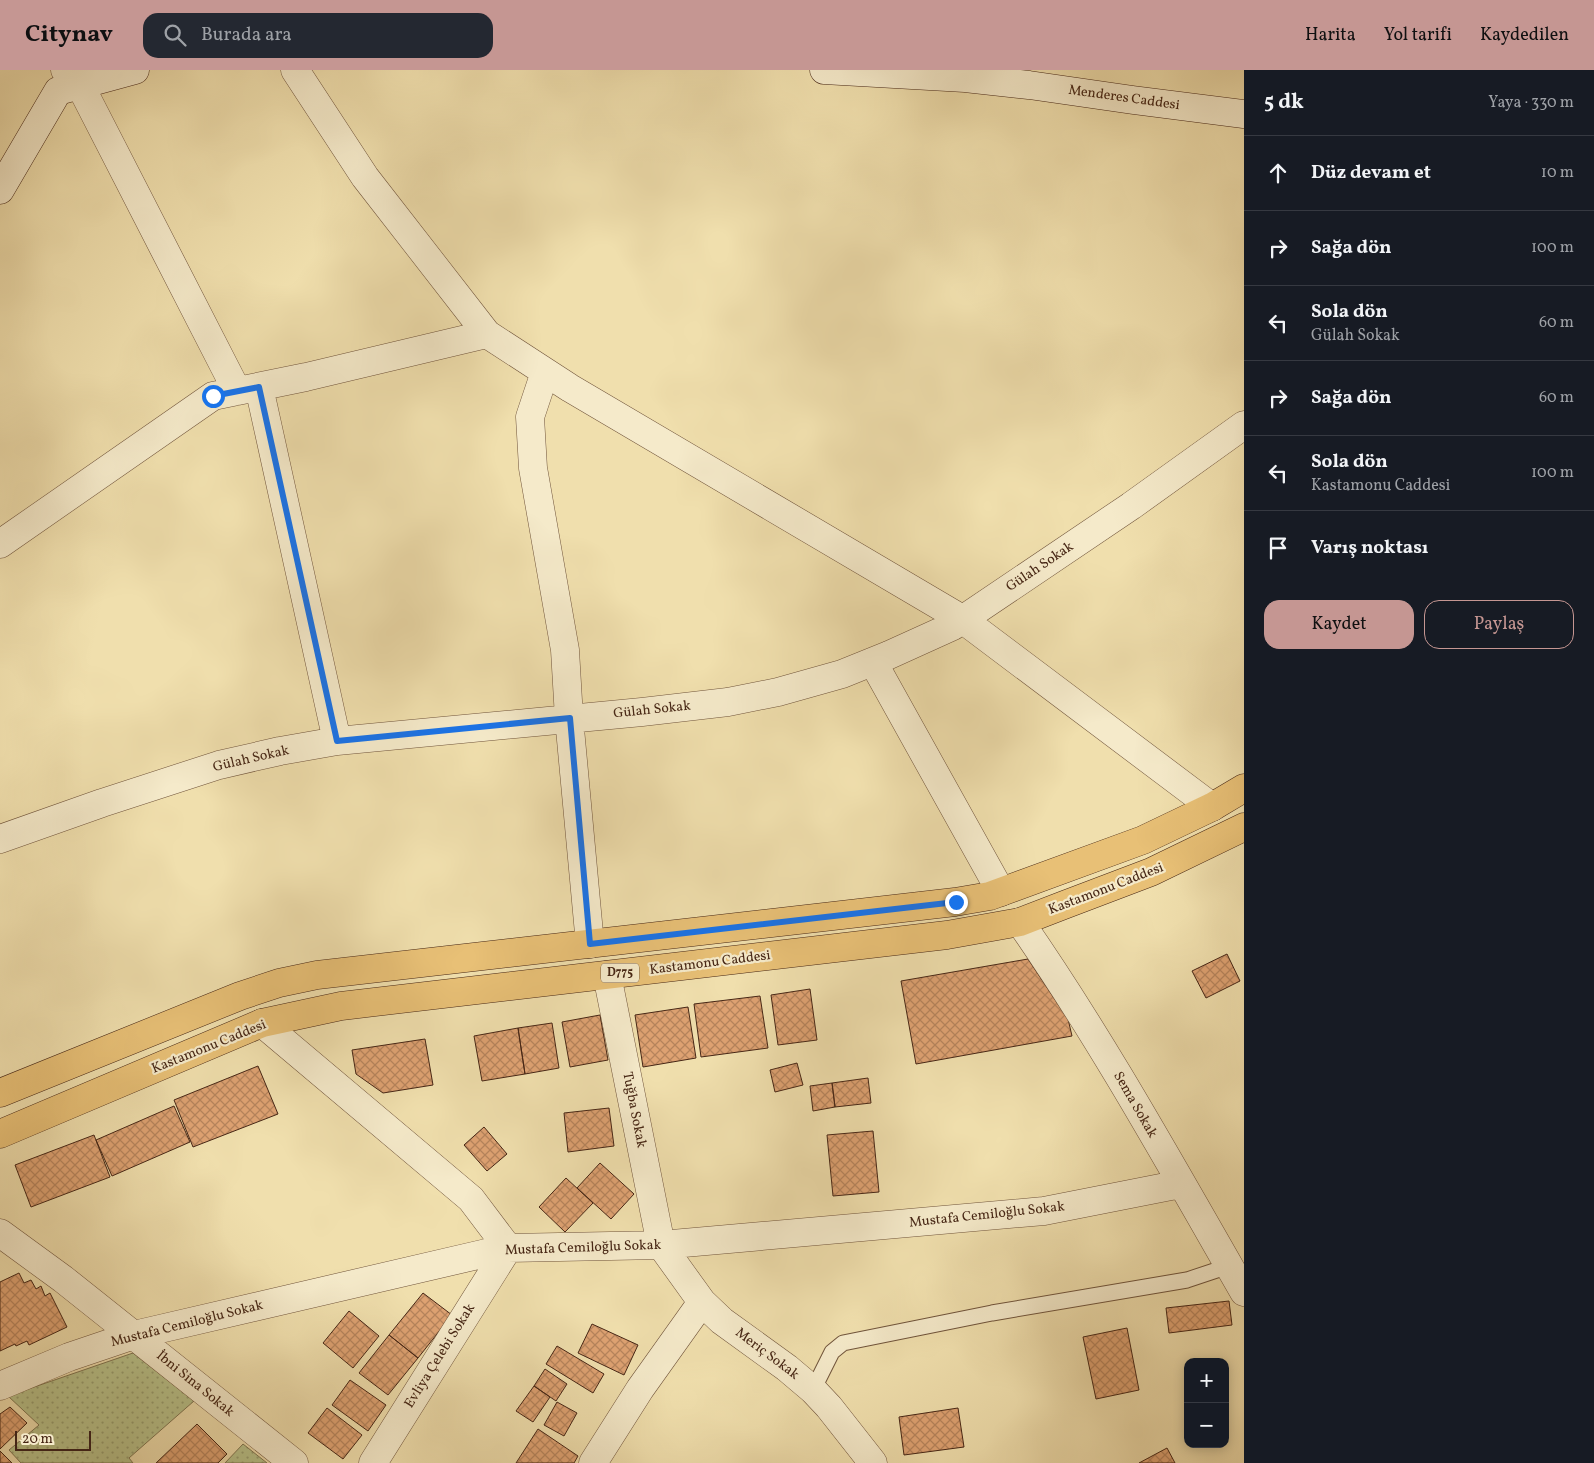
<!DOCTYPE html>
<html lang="tr">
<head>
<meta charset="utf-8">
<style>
  :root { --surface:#171b24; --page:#242831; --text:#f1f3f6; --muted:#9ea1a6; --line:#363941; --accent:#c59692 }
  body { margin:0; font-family:Vollkorn,serif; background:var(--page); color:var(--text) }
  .controls { position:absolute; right:15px; bottom:15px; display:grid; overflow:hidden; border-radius:10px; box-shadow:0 2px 12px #0003 }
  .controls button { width:45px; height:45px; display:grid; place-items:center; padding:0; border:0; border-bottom:1px solid var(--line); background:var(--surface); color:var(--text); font:25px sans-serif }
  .scale { position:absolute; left:15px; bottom:12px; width:76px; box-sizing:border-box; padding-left:5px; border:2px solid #462615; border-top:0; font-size:14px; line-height:18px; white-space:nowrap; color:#462615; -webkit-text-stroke:4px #f5eaca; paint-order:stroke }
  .stop { position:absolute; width:15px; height:15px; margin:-11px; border:4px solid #1a73e8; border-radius:50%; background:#fff }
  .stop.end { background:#1a73e8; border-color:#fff; box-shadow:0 1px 5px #0008 }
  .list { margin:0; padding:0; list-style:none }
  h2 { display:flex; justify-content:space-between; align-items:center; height:65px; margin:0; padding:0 20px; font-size:21px }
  h2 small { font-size:16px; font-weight:400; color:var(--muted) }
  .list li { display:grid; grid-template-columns:32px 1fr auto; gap:15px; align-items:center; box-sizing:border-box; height:75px; padding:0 20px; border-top:1px solid var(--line) }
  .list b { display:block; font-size:19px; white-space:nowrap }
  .list p { margin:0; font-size:16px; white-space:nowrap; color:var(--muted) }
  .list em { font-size:16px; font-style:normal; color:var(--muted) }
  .actions { display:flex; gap:10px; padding:15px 20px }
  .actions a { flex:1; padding:11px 0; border:1px solid var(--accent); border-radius:15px; text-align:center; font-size:18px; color:var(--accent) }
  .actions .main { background:var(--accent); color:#111 }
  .icon { flex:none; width:28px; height:28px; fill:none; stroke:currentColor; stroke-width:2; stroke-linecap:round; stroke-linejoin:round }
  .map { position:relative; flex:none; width:1244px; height:1393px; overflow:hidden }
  header { display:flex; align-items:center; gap:30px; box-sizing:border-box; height:70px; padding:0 25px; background:var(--accent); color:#111 }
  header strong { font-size:24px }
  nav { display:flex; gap:28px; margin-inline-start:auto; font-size:18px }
  .search { width:350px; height:45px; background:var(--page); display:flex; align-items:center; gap:12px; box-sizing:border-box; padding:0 18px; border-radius:15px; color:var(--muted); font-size:19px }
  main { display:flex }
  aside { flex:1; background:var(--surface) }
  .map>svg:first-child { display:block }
</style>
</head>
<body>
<header>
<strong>Citynav</strong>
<div class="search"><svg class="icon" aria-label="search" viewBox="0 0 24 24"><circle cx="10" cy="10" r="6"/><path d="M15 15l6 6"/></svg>Burada ara</div>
<nav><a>Harita</a><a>Yol tarifi</a><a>Kaydedilen</a></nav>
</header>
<main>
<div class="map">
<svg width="1244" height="1393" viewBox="0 0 1244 1393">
  <defs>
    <pattern id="green-dots" width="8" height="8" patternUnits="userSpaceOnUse" patternTransform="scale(1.25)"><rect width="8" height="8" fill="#b8c28a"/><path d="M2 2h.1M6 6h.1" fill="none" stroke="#979d70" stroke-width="1.8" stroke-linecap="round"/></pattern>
    <pattern id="building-cross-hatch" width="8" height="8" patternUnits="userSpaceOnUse" patternTransform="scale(1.25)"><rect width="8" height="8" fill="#dea272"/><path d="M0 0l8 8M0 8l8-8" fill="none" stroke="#b6845c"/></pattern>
  </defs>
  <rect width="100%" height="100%" fill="#f0dfad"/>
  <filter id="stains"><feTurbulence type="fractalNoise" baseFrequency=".004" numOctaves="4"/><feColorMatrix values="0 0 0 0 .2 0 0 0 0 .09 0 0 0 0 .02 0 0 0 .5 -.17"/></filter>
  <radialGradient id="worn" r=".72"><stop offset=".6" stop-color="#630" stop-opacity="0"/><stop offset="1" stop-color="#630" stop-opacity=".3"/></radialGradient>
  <path fill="url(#green-dots)" stroke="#7f7450" d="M133,1283L194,1331L129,1388L133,1393H21L9,1380L39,1355L8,1326Z
    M243,1374L267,1393H225Z"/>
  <path fill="url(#building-cross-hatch)" stroke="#462615" d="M1227,884L1240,911L1206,928L1192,901Z
    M1028,889L1068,949L1072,966L916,994L901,911Z
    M810,919L817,970L778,975L771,925Z
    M760,926L768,978L701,987L694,934Z
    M688,937L696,988L643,997L635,945Z
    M600,945L608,990L570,997L562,952Z
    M552,953L559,998L525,1004L518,958Z
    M518,958L525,1004L482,1011L474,966Z
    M425,969L433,1015L383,1023L356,1004L352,980Z
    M797,993L803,1015L775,1022L770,1000Z
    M258,996L278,1044L193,1077L174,1030Z
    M868,1008L871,1033L835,1037L832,1013Z
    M832,1013L835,1037L813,1041L810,1016Z
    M174,1036L190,1072L112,1106L96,1070Z
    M609,1038L614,1076L568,1082L564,1043Z
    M484,1057L507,1084L487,1101L464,1075Z
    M873,1061L879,1122L833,1126L827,1065Z
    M94,1065L110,1107L31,1137L15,1095Z
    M600,1093L634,1124L611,1149L577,1118Z
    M566,1108L593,1133L565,1162L539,1137Z
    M19,1203L24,1213L31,1210L36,1219L41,1216L45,1226L50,1223L67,1257L29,1275L27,1271L16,1276L15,1274L0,1281V1212Z
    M423,1223L452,1245L418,1288L389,1265Z
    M1229,1231L1232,1255L1169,1263L1166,1238Z
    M349,1241L379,1266L353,1298L323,1273Z
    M592,1254L638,1275L624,1305L578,1283Z
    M1127,1258L1139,1320L1096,1329L1083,1267Z
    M389,1265L418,1288L388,1325L359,1303Z
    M557,1276L604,1304L593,1323L546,1294Z
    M545,1299L567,1314L556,1331L534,1316Z
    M350,1310L386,1335L368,1361L332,1335Z
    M534,1316L550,1327L533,1352L516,1341Z
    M557,1332L577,1343L564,1366L544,1355Z
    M10,1337L27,1353L0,1379V1344Z
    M327,1338L362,1365L343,1389L308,1363Z
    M958,1338L964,1377L904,1385L899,1347Z
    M197,1354L227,1384L218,1393H156Z
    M538,1359L578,1386L574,1393H516Z
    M1167,1378L1175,1393H1139Z
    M0,1381L12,1393H0Z"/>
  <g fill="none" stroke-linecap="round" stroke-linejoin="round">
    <g stroke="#70543b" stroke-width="17">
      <path id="lane" d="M813,1320L832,1282L843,1273L992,1243L1187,1210L1229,1196"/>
    </g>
    <g stroke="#70543b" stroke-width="29">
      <path id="street" d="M65,0L68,1L80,15L237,321
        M295,0L365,107L487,264L570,318L962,549L1212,737
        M545,302L530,347L533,398L565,580L569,648L590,874
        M259,317L337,671
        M0,474L213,326L306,307L487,264
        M873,592L1001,822
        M0,769L102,733L219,695L280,681L337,671L642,642L728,632L778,622L842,604L889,585L953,556L1131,436L1244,355
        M1020,852C1102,970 1172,1097 1244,1222
        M607,905L661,1175L702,1232L722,1251L787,1298L813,1320L829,1337L873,1393
        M262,953L471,1129L508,1178L373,1393
        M0,1163L63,1209L294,1393
        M0,1316L69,1287L134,1265L508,1178L661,1175L1044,1141L1181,1114
        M593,1393L640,1319L702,1232"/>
    </g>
    <g stroke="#462615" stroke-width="29">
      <path id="secondary" d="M824,0L965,8L1029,15L1133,30L1244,44
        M0,120L58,21L135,0"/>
    </g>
    <g stroke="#462615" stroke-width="29">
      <path id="primary" d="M0,1023L240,926L279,913L317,905L955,832L990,826L1143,770L1212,737L1244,718
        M0,1064L262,953L341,936L947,865L1020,852L1064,835L1151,802L1244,757"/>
    </g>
    <use href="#lane" stroke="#f5eaca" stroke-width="15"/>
    <use href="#street" stroke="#f5eaca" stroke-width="28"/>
    <use href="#secondary" stroke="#f5eaca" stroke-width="28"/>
    <use href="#primary" stroke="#e8c076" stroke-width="28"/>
  </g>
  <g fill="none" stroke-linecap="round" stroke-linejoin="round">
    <path stroke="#1a73e8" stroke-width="6" d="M213,326L259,317L337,671L570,648L590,874L956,832"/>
  </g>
  <g text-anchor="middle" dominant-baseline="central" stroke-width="4.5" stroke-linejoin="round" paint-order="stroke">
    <rect fill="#f5eaca" stroke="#7a614b" stroke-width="1" x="601" y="893.5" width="38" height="19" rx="4"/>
    <g font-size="12" font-weight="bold" fill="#462615">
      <text x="620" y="903">D775</text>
    </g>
    <g font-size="14" fill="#462615" stroke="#f5eaca">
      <text transform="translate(1124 28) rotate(8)">Menderes Caddesi</text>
      <text transform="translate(1040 497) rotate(-34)">Gülah Sokak</text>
      <text transform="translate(652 640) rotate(-6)">Gülah Sokak</text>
      <text transform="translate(251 689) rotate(-13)">Gülah Sokak</text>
      <text transform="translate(1106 819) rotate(-21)">Kastamonu Caddesi</text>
      <text transform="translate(710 893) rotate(-7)">Kastamonu Caddesi</text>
      <text transform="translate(209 977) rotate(-22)">Kastamonu Caddesi</text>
      <text transform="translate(1135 1035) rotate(60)">Sema Sokak</text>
      <text transform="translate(634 1040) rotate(79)">Tuğba Sokak</text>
      <text transform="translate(987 1145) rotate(-6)">Mustafa Cemiloğlu Sokak</text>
      <text transform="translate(583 1178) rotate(-2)">Mustafa Cemiloğlu Sokak</text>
      <text transform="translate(187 1254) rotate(-14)">Mustafa Cemiloğlu Sokak</text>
      <text transform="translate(767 1284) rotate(37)">Meriç Sokak</text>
      <text transform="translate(440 1286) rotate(-58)">Evliya Çelebi Sokak</text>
      <text transform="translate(195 1314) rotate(39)">İbni Sina Sokak</text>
    </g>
  </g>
  <rect width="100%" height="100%" filter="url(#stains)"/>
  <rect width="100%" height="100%" fill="url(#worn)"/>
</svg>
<div class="controls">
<button>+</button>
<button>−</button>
</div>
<div class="scale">20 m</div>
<div class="stop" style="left:213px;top:326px"></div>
<div class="stop end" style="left:956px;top:832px"></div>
</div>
<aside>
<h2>5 dk<small>Yaya · 330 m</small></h2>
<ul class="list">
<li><svg class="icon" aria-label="ahead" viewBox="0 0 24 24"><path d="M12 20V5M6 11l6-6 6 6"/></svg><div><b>Düz devam et</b></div><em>10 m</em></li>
<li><svg class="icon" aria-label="right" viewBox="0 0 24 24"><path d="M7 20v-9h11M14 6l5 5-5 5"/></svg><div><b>Sağa dön</b></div><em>100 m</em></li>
<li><svg class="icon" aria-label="left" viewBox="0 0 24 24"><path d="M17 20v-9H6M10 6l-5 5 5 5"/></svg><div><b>Sola dön</b><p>Gülah Sokak</p></div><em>60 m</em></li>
<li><svg class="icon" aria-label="right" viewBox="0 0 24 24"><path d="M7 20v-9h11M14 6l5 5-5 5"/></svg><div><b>Sağa dön</b></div><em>60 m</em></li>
<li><svg class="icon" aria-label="left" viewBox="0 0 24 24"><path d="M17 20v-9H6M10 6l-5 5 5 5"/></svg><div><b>Sola dön</b><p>Kastamonu Caddesi</p></div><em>100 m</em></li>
<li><svg class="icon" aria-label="arrive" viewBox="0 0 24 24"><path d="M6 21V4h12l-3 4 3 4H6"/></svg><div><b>Varış noktası</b></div></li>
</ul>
<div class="actions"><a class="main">Kaydet</a><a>Paylaş</a></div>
</aside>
</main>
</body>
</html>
